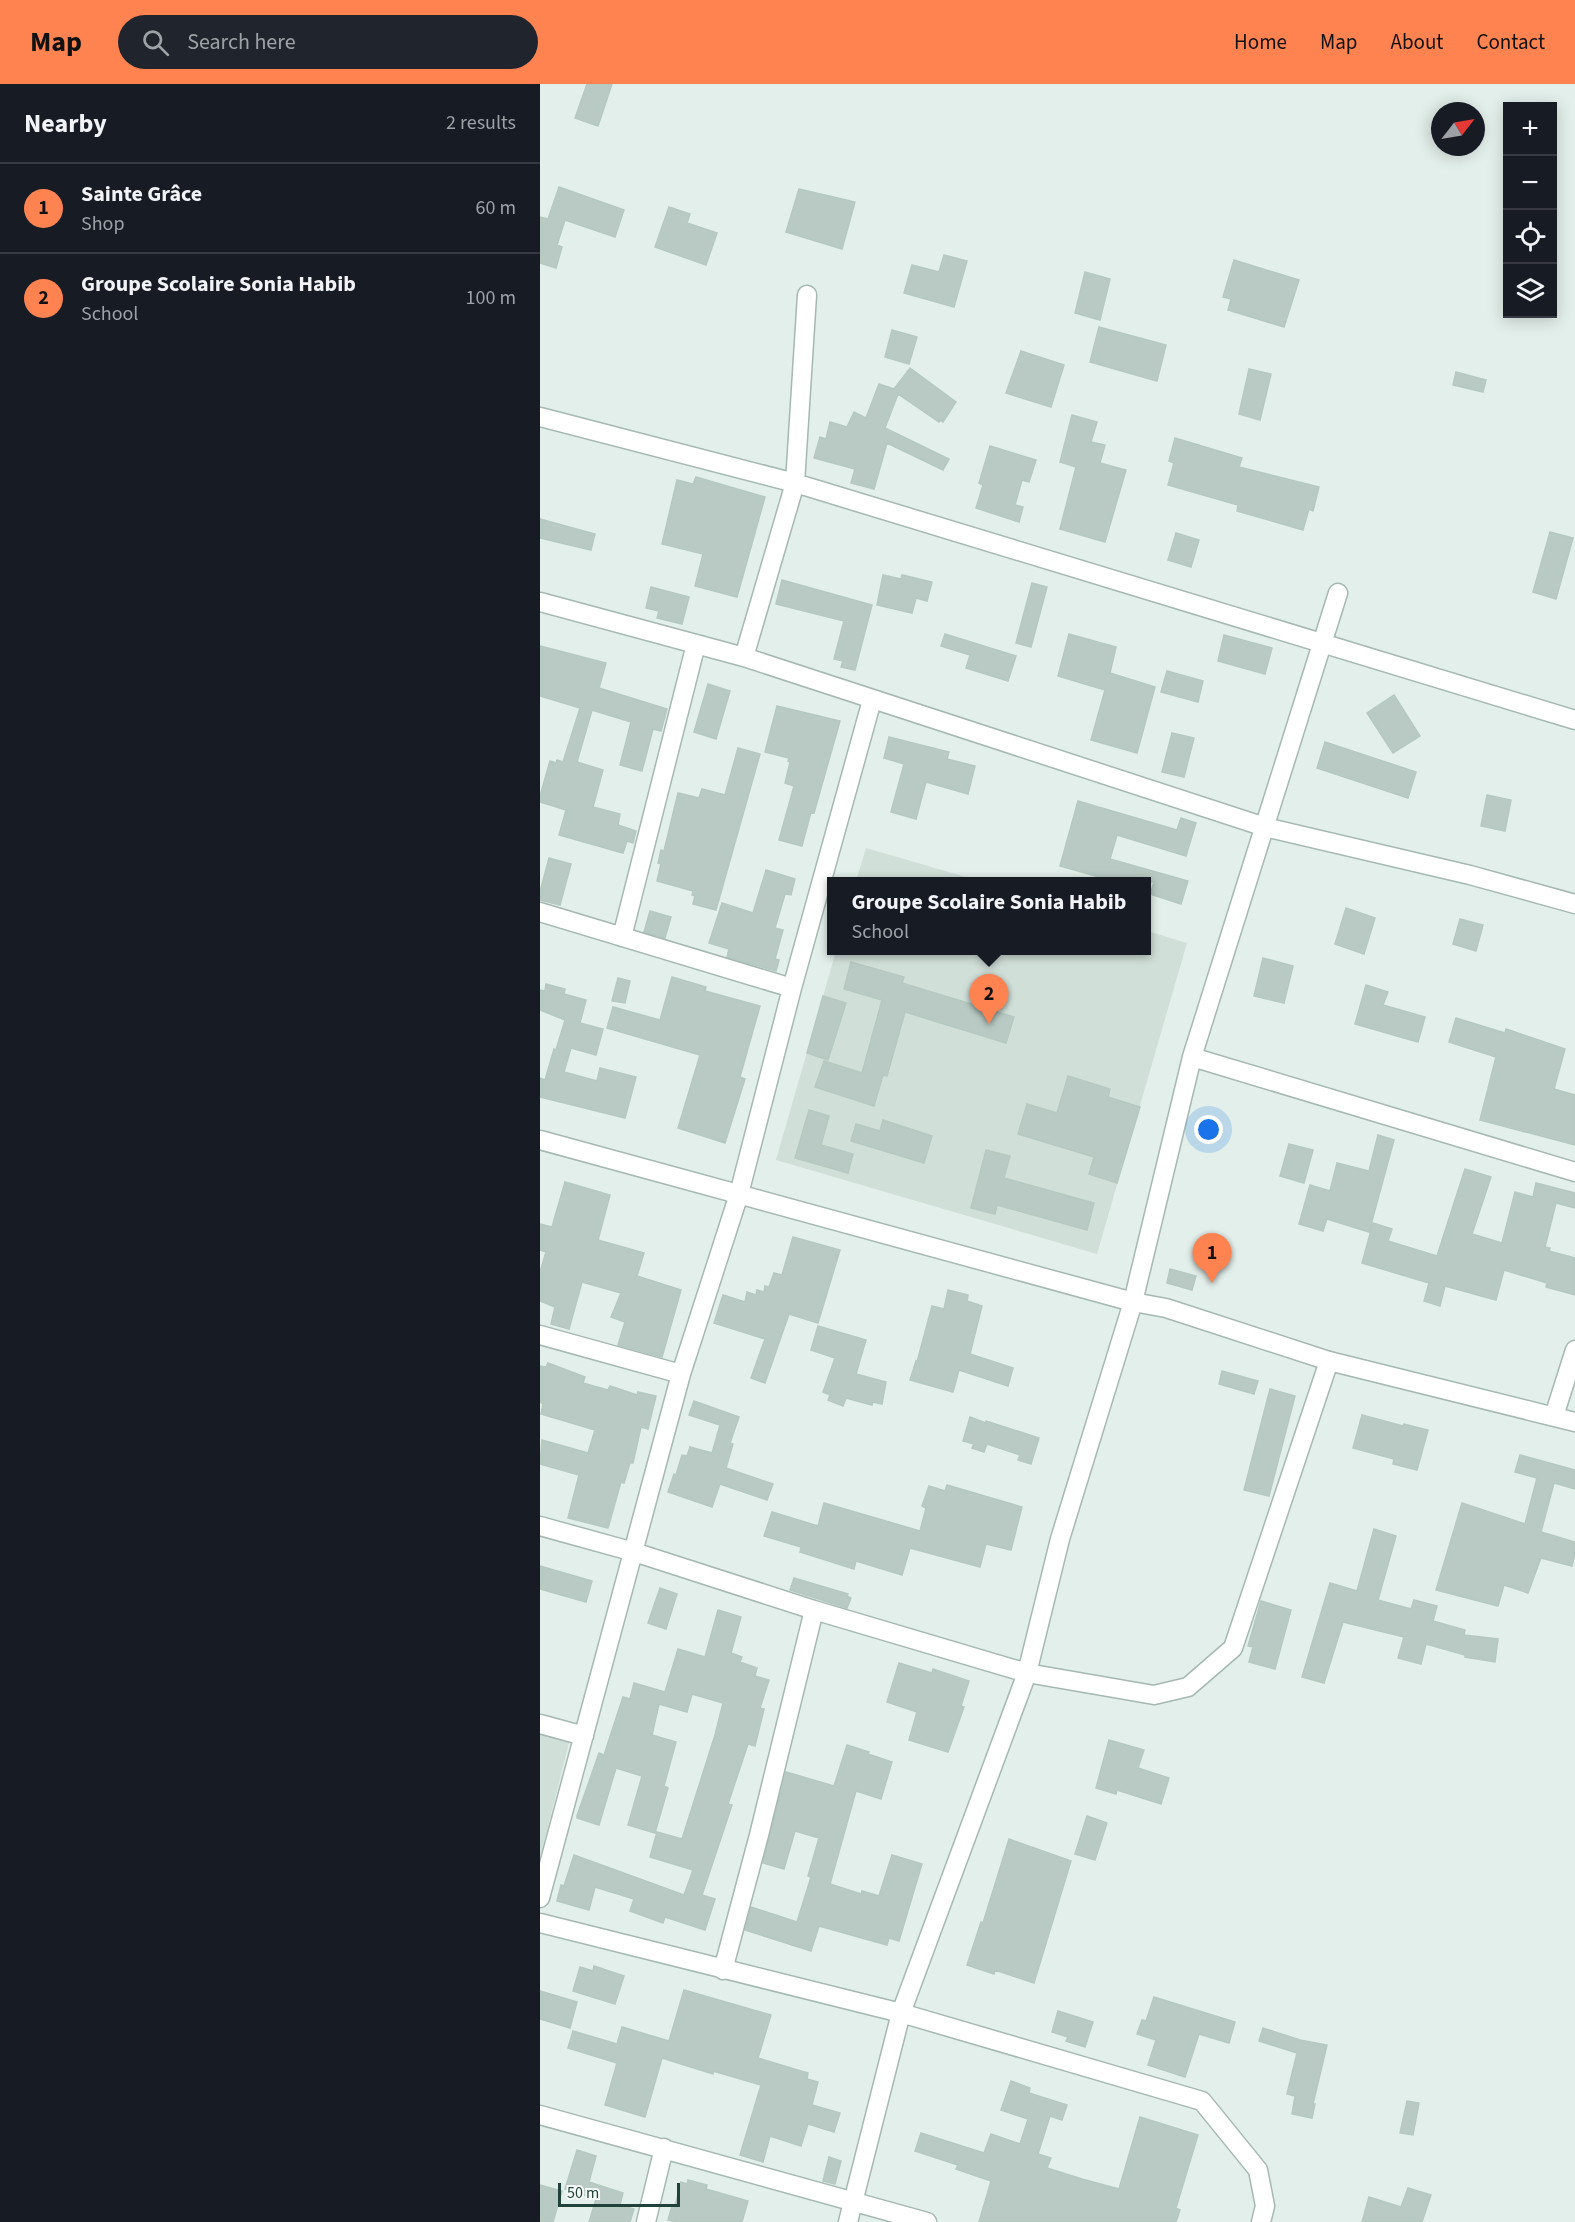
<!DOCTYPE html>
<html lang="en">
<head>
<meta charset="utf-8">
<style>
  :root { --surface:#171b24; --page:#20242c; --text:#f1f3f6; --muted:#9ea1a6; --line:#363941; --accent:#ff8251 }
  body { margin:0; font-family:"Source Sans 3",sans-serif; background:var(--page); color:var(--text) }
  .controls { position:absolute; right:18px; top:18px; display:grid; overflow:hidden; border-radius:0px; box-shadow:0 3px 15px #0003 }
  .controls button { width:54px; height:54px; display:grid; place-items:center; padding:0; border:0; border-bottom:2px solid var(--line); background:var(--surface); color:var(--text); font:30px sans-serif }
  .compass { position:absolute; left:891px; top:18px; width:54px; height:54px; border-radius:50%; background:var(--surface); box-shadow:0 3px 15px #0003; rotate:59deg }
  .scale { position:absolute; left:18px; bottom:15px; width:122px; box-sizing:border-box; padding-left:6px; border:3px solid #21423a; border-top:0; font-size:16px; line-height:21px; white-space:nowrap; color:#21423a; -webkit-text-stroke:4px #f4faf8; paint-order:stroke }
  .you { position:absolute; left:669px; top:1046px; width:21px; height:21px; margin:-15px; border:4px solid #fff; border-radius:50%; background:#1a73e8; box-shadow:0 0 0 9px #1a73e833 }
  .badge { display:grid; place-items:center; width:39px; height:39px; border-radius:50%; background:var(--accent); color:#111; font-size:20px; font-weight:700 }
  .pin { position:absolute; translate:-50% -50px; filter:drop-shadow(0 2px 3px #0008) }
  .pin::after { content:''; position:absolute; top:32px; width:21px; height:18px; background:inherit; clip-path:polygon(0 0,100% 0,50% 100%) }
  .popup { position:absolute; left:287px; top:793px; width:324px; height:78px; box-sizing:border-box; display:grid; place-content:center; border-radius:0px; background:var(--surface); filter:drop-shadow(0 2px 4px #0005); font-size:20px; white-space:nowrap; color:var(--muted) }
  .popup b { font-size:22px; color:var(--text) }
  .popup::after { content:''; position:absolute; left:50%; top:100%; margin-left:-12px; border:12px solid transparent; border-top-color:var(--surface) }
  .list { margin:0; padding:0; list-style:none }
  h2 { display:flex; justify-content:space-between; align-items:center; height:78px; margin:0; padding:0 24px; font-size:26px }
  h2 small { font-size:20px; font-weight:400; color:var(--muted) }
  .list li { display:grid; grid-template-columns:39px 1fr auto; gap:18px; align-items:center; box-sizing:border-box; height:90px; padding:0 24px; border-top:2px solid var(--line) }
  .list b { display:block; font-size:22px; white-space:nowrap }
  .list p { margin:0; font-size:20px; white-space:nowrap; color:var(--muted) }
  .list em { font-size:20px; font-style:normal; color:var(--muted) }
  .icon { flex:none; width:33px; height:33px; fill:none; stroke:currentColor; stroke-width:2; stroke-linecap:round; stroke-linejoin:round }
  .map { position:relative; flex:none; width:1035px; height:2138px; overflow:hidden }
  header { display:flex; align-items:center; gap:36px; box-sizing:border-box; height:84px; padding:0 30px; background:var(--accent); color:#111 }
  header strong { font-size:28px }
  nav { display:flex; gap:33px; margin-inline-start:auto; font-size:21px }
  .search { width:420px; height:54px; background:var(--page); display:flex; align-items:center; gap:15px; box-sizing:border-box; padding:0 21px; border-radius:33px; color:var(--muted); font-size:22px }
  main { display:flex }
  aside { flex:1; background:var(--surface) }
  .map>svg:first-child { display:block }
</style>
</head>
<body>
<header>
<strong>Map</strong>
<div class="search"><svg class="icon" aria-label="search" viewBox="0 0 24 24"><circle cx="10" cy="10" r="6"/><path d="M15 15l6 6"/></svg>Search here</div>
<nav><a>Home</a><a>Map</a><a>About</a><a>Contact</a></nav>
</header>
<main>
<aside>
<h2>Nearby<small>2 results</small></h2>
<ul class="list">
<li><span class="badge">1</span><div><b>Sainte Grâce</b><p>Shop</p></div><em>60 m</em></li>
<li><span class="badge">2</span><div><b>Groupe Scolaire Sonia Habib</b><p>School</p></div><em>100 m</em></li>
</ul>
</aside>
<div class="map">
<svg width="1035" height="2138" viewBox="0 0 1035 2138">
  <rect width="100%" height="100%" fill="#e3efea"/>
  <path fill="#d1dfd9" d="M326,764L440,797H316Z
    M607,847L647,859L557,1170L236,1076L296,867L606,866Z
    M0,1647L30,1655L0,1774Z"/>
  <path fill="#b8cac3" stroke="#b5c9c1" stroke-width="1.5" d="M47,0H72L58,42L35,34Z
    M19,103L84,126L75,153L25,136L17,161L22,163L16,184L0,179V133L8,135Z
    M259,105L315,118L302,165L246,148Z
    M129,123L150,130L147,139L177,149L166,181L115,163Z
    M404,171L427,177L414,223L364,209L372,181L399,188Z
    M694,176L759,196L744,243L688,226L691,215L683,213Z
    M545,188L570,195L560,236L535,229Z
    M559,243L626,261L617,297L550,278Z
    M352,246L377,253L369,280L345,273Z
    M481,267L524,281L511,323L466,309Z
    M370,284L416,318L403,338L401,336L399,338L358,310L345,344L409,375L403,386L347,359L334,405L311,399L315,385L274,374L280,353L286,355L290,338L307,343L314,328L326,334L339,300L354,305Z
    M709,285L731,290L720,336L699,330Z
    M916,288L946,296L943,308L913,301Z
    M532,331L557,338L551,358L565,361L560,379L586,386L565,458L520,445L536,383L520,378Z
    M635,354L702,374L699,383L779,403L773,427L769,425L763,446L697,427L698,421L628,401L634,379L629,377Z
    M450,362L496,376L489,398L482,396L475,421L483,423L479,438L436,424L443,401L439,399Z
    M156,393L225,413L197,513L155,502L163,470L122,460L137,396L153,400Z
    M0,435L55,450L51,466L0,454Z
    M1010,448L1033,454L1016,515L993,508Z
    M636,449L659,456L651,483L628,476Z
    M343,491L361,495L362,491L392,498L387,517L376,514L372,529L337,521Z
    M242,496L332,521L315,586L301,583L303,577L294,575L304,537L236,520Z
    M492,499L507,503L491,563L476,559Z
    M111,503L149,513L142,540L117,534L119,527L106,524Z
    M405,550L476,572L468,597L426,584L430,571L401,562Z
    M529,550L576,563L570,589L615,603L597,669L551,656L565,606L518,592Z
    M684,551L732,564L725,590L678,577Z
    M0,562L66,579L59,604L127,625L121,647L113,645L102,687L80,681L91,638L52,626L37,678L63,686L53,723L80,730L78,741L96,747L93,759L87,757L83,769L19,751L26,726L0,718V712L10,677L16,679L17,676L23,678L40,624L0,612Z
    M627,587L663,597L658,618L621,608Z
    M168,600L190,607L176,655L154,648Z
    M854,611L880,652L853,669L827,629Z
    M237,622L300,637L274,729L271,728L262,762L239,756L254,702L245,699L250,678L248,677L249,674L225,668Z
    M632,649L654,654L644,693L622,688Z
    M349,653L409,668L407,675L435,682L428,710L386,698L376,735L351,728L364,680L344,674Z
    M785,658L876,688L868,714L777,684Z
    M198,664L220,670L176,826L153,820L155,812L152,811L153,807L117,797L121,780L118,779L121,766L124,767L138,709L159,714L162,705L185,711Z
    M947,711L971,716L965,747L941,742Z
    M538,717L637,746L641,734L656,739L646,772L577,751L570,775L648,797L641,820L610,810L614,798L573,797L520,782Z
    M9,774L31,780L20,821L0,816V808Z
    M226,786L255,795L251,811L245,810L235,844L243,846L235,875L239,876L236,887L187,873L189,865L169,859L182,819L213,829Z
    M806,824L835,834L824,870L795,860Z
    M110,827L131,833L125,854L104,848Z
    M920,835L943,841L936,867L913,860Z
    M723,874L753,882L744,919L714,912Z
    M311,878L364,893L362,899L474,933L466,959L365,928L347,992L343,991L334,1022L275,1003L284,977L322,989L342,916L304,905Z
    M132,893L166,903L165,907L220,922L200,993L205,995L185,1059L138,1044L160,971L67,944L73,923L120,936Z
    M78,894L90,897L85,919L72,917Z
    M6,900L25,905L24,910L46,916L40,939L63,945L56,971L31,964L24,988L57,997L60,984L96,993L85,1034L0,1013V994L5,996L14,965L16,966L25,936L0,926V906L5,907Z
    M826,901L848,908L843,921L885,933L878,958L815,940Z
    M283,912L306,919L288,976L267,969Z
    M916,934L965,949L966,945L1025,965L1014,1005L1035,1011V1061L940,1036L956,973L909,958Z
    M528,992L570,1005L568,1013L600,1023L577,1099L549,1090L554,1073L478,1050L487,1020L517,1029Z
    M269,1026L289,1032L281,1061L313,1070L308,1089L255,1074Z
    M343,1036L392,1052L384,1079L311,1057L316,1040L340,1047Z
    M838,1051L854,1056L829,1148L787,1135L783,1147L759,1140L770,1101L790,1107L797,1079L829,1087Z
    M749,1060L773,1066L764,1099L740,1092Z
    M446,1066L470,1072L464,1094L554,1119L547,1146L457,1121L455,1130L431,1124Z
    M925,1085L951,1093L932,1150L962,1159L975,1108L993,1113L996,1099L1035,1109V1124L1016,1119L1005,1163L1010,1164L1009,1167L1035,1174V1211L1006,1203L1007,1199L964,1186L956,1216L905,1202L900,1222L884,1217L889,1199L822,1179L833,1139L852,1145L848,1157L897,1172Z
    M25,1098L70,1111L58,1156L104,1169L97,1192L141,1206L122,1273L78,1261L85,1238L71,1233L81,1209L42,1198L29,1245L11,1240L15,1223L0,1217V1188L6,1168L0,1166V1140L12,1143Z
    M253,1153L300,1166L278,1239L249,1230L225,1299L211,1294L225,1255L174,1239L183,1211L205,1218L207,1208L216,1211L217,1206L224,1208L225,1202L229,1203L234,1189L242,1191Z
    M630,1185L656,1192L652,1206L627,1199Z
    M408,1206L428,1211L427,1217L442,1222L430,1270L473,1284L468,1302L419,1286L413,1308L370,1296L376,1277L377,1278L392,1222L404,1225Z
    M278,1242L326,1256L316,1290L346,1298L342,1320L333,1318L332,1321L306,1314L303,1322L288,1316L290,1311L283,1308L295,1274L271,1266Z
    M8,1279L45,1293L43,1299L68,1306L70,1302L97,1311L98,1308L116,1312L108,1345L101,1343L93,1379H90L84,1399L81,1398L68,1444L28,1434L39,1391L0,1380L2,1356L48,1369L55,1346L1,1330L3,1320L0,1318V1282L6,1283Z
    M682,1287L718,1297L714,1310L679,1300Z
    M730,1305L755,1312L729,1412L704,1406Z
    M154,1317L199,1333L190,1359L193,1360L186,1384L233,1400L227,1416L180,1400L172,1423L128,1408L134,1390L136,1391L142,1371L147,1372L150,1363L172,1369L180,1341L149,1331Z
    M822,1331L863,1342L864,1340L888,1346L877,1386L853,1380L854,1375L813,1364Z
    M430,1333L446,1339V1337L499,1354L491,1380L478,1376L480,1371L447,1360L444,1368L432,1364L434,1360L423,1357Z
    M980,1371L1035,1386V1405L1014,1399L1001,1448L1035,1458V1470L1032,1482L1001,1474L988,1509L964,1501L958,1522L896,1506L922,1419L985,1440L997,1394L975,1388Z
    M407,1401L482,1423L471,1466L446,1460L440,1483L370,1464L362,1491L316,1477L314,1485L260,1468L261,1463L224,1452L232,1428L278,1442L284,1419L380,1447L386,1424L382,1422L389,1402L405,1407Z
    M834,1445L856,1452L838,1516L871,1525L874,1516L897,1522L893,1537L925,1546L924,1551L958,1555L955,1578L925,1573V1571L886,1560L881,1580L858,1574L864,1553L803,1538L784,1599L762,1593L790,1499L817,1507Z
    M0,1482L52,1497L46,1518L0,1505Z
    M254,1494L308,1510L307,1512L311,1514L307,1524L250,1506Z
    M120,1504L137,1510L126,1545L108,1539Z
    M721,1517L751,1526L735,1585L709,1578L713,1563L708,1562Z
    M178,1526L201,1533L191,1569L202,1573L200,1578L217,1584L215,1592L229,1596L220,1624L224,1625L215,1662L208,1660L188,1720L192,1721L162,1811L175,1815L165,1846L125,1833L123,1839L90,1827L94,1815L55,1803L49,1826L17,1817L21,1801L24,1802L34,1771L144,1811L153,1786L110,1773L117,1748L142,1755L175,1651L183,1619L152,1610L147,1628L119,1620L112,1651L136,1658L124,1702L128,1704L115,1749L88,1741L102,1692L76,1684L59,1741L37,1734V1732L59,1669L64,1671L83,1613L90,1615L94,1599L125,1608L138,1565L165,1573Z
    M359,1579L392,1589L393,1585L429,1597L421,1622L424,1623L408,1668L369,1656L377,1628L347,1618Z
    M569,1656L604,1666L598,1684L629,1694L621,1720L577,1706L576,1710L556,1704Z
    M307,1661L329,1668L328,1670L352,1678L341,1715L316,1707L290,1800L321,1810L322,1807L339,1812L352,1771L382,1780L359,1857L349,1854L347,1861L279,1842L271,1867L205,1846L211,1823L257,1838L271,1793L268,1792L279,1754L255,1747L244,1785L223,1779L244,1696L246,1688L294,1702Z
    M547,1732L567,1739L555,1776L535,1770Z
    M469,1755L531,1777L494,1899L455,1886L454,1890L427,1881L441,1838L443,1839Z
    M54,1882L84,1892L75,1920L33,1907L40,1883L53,1887Z
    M144,1906L231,1931L218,1974L268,1989L267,1995L278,1998L272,2021L300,2029L294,2048L268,2040L261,2062L230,2052L223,2078L200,2071L221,2001L173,1987V1990L122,1974L105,2033L65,2021L77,1979L28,1964L33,1947L77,1960L82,1943L129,1957Z
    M0,1907L37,1918L30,1944L0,1935Z
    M614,1913L695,1938L689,1959L659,1950L645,1993L608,1981L616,1956L597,1950L602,1936L606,1937Z
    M518,1927L553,1938L545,1963L526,1957L528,1953L512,1948Z
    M723,1944L760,1956L787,1961L773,2020H775L772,2034L752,2030L755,2012L747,2010L757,1969L719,1957Z
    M471,1997L490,2004L489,2009L527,2021L522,2036L510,2032L498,2070L511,2074L507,2084L542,2095L579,2105L600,2033L658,2051L636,2124L640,2126L636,2138H439L451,2097L416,2085L418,2081L375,2067L381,2049L444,2069L451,2050L480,2060L488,2035L461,2026Z
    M867,2017L879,2019L873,2051L860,2049Z
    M37,2066L56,2072L49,2098L83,2109L80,2121L94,2125L90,2138H49L56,2115L25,2105Z
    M289,2073L301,2077L295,2100L283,2097Z
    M148,2096L167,2101L166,2105L208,2117L202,2138H136L128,2136L132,2122H135L141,2098L147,2100Z
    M0,2101L22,2107L13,2138H0Z
    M868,2104L891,2111L882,2138H822L829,2113L861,2123Z"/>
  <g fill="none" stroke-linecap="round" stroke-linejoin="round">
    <g stroke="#a5b8b2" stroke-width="21">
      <path id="minor" d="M0,333L255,399L1035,636
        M0,518L204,573L725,743L930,791L1035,820
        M204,573L255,399L267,211
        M0,828L252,904
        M82,853L156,560
        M652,973L1035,1088
        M0,1251L141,1290
        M1014,1332L1035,1266
        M0,1442L94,1468L274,1526L487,1589L614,1611L648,1603L693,1564L789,1277
        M0,1640L44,1652
        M0,1814L141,1290L199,1110L252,904L332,616
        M0,1839L361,1929L662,2017L718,2086L725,2122L721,2138
        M183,1886L219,1751L274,1526
        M0,2031L387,2138
        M106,2138L124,2064
        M308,2138L361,1929L487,1589L520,1455L593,1218L652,973L798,509"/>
    </g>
    <g stroke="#a5b8b2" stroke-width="21">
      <path id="tertiary" d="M0,1056L593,1218L626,1224L789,1277L1035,1338"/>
    </g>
    <use href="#minor" stroke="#fff" stroke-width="18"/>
    <use href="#tertiary" stroke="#fff" stroke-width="18"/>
  </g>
</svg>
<div class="controls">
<button>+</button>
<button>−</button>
<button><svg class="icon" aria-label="locate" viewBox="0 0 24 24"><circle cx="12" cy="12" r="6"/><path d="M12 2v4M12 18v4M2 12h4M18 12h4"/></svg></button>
<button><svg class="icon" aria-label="layers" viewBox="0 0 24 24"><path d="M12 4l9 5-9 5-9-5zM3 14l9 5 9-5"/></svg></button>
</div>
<svg class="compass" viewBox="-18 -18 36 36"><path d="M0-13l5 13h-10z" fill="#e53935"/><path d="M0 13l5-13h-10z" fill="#9ea1a6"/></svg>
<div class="scale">50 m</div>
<div class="you"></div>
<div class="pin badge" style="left:672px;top:1199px">1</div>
<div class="pin badge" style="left:449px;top:940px">2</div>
<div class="popup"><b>Groupe Scolaire Sonia Habib</b>School</div>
</div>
</main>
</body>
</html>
